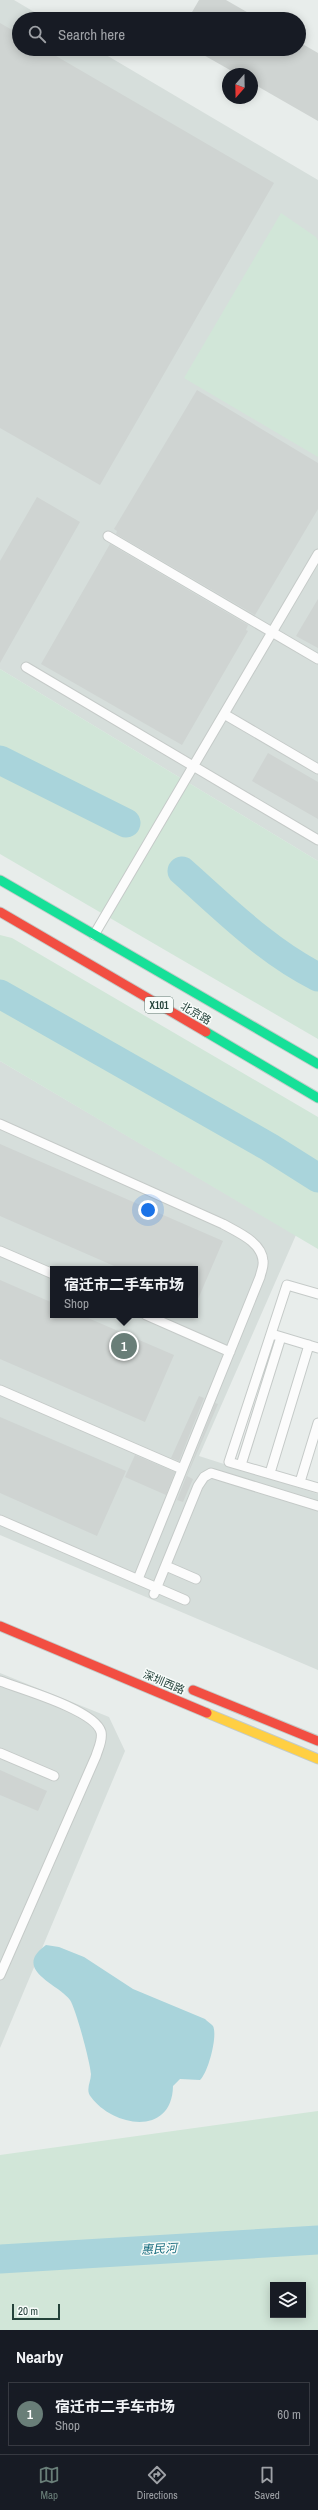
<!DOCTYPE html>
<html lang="en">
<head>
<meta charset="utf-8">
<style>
  :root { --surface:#171b24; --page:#20242c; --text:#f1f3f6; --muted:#9ea1a6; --line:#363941; --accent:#697e78 }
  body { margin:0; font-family:"Archivo Narrow","Noto Sans SC",sans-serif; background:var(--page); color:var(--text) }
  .controls { position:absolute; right:12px; bottom:12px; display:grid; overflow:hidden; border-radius:0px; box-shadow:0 2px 10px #0003 }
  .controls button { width:36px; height:36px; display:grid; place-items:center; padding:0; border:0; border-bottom:1px solid var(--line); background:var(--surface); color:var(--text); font:20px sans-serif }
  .compass { position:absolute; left:222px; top:68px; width:36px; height:36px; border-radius:50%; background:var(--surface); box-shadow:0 2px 10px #0003; rotate:200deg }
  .scale { position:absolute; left:12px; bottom:10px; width:48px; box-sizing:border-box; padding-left:4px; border:2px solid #24423a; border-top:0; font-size:11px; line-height:14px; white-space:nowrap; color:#24423a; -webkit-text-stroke:3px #f7fbf9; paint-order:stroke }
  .you { position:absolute; left:148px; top:1210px; width:14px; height:14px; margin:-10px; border:3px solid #fff; border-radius:50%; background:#1a73e8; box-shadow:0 0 0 6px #1a73e833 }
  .badge { display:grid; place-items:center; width:26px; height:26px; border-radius:50%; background:var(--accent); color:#fff; font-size:13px; font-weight:700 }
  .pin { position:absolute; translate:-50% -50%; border:2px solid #fff; box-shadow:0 1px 4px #0006 }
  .popup { position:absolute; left:50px; top:1266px; width:148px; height:52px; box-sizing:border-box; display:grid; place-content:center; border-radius:0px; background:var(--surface); filter:drop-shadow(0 1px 3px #0005); font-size:13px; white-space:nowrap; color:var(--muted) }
  .popup b { font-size:15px; color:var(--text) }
  .popup::after { content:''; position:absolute; left:50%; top:100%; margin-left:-8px; border:8px solid transparent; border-top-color:var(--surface) }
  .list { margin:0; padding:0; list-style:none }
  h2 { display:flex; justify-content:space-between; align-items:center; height:52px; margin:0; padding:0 16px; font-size:17px }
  h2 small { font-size:13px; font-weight:400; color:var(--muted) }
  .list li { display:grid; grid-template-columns:26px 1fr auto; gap:12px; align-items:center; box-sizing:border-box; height:64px; margin:0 8px 8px; padding:0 8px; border:1px solid var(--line); border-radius:0px }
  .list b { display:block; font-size:15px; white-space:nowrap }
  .list p { margin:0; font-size:13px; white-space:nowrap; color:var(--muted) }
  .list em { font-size:13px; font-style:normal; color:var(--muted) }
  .icon { flex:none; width:22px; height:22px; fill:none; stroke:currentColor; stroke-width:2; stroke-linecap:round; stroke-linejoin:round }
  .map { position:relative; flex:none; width:318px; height:2330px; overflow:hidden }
  .search { position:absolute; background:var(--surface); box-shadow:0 2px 10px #0003; left:12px; right:12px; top:12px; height:44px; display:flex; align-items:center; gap:10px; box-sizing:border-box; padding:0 14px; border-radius:22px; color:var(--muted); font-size:15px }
  .sheet { height:124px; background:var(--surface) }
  nav { display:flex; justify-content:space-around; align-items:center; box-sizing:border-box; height:56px; border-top:1px solid var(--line); background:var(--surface); font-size:11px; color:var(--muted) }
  nav a { display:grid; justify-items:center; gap:2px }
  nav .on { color:var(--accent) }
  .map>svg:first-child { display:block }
</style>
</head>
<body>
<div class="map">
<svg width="318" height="2330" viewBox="0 0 318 2330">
  <rect width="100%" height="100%" fill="#e8edeb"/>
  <path fill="#d6dedb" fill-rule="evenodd" d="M0,0H14L46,19H19V49H96L318,180V861L0,669Z
    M0,1061L296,1235L199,1456L318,1494V1670L0,1535ZM53,1269H195V1315H53Z
    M0,1673L109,1717L125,1751L0,2048Z"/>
  <path fill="#d1e6d8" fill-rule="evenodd" d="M281,213L316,237L318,241V457L184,378Z
    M0,669L318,861V1039L0,854Z
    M0,935L12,938L318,1117V1249L0,1061Z
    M318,2111V2228L0,2250V2155Z
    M318,2248V2330H0V2266ZM273,2285H303V2315H273Z"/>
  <path fill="#a9d4db" d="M46,1945L59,1947L84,1957L133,1989L205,2019C207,2021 211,2024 213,2026C218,2036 208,2073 200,2080L180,2079L173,2086C172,2137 113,2127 91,2097C85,2090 91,2082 91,2074C90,2062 76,2009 70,2000C59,1984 11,1970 46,1945Z"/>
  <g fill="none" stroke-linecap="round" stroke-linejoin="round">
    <path stroke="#a9d4db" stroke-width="29" d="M0,760L126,823
      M182,871C225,909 266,951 318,977
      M0,994L269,1147L318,1178
      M0,2259L318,2240"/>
  </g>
  <path fill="#cfd4d2" d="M199,0H226L259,19H188Z
    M0,23L19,34V49H44L274,183L100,485L0,428Z
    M299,42L318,53V121L252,83V74H237L193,49H299Z
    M197,390L318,463V509L255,615L116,534L117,531L114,529Z
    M37,497L80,522L0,663V561Z
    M110,544L248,625L246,630L248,631L182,745L41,664Z
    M318,599V648L296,636Z
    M268,753L318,782V819L252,781Z
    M0,1144L223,1241L195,1306V1269H121L0,1216Z
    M0,1280L53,1303V1315H81L174,1355L145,1422L0,1359Z
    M199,1396L204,1398L179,1461L171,1458Z
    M215,1403L218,1404L187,1476L193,1479L183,1502L177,1500Z
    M0,1417L126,1471L97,1536L0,1493Z
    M135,1455L175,1472L166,1495L125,1477Z
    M0,1770L47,1791L38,1811L0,1795Z"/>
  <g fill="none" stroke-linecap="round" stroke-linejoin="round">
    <g stroke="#c5cac8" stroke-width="11">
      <path id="lane" d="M108,536L318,659
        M26,667L318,840
        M224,714L318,769
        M94,935L318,554
        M0,1124L223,1224C237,1232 262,1242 263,1261C264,1266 261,1272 260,1277L138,1579
        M0,1251L53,1274
        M318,1294L287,1285L229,1462L318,1488
        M146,1315L230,1352
        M275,1335L318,1348
        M0,1390L182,1469
        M241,1465L281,1337
        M270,1473L309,1345
        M300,1482L318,1423
        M0,1520L185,1600
        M166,1566L196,1579
        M154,1594L198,1486L204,1477L211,1473L318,1506
        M0,1681C21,1689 95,1710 101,1732C103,1740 98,1749 96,1756L0,1975
        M0,1753L54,1776"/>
    </g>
    <g stroke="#c3cbc8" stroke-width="11">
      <path id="fast" d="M0,880L318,1064
        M206,1032L318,1098"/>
    </g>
    <g stroke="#c3cbc8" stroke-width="11">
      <path id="slow" d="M207,1713L318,1759"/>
    </g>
    <g stroke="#c3cbc8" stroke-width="11">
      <path id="jam" d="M0,912L206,1032
        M0,1626L207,1713
        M193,1690L318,1741"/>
    </g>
    <use href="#lane" stroke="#fcfcfc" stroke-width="9"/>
    <use href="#fast" stroke="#16e098" stroke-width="9"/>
    <use href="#slow" stroke="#ffcf43" stroke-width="9"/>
    <use href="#jam" stroke="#f24e42" stroke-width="9"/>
  </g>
  <g text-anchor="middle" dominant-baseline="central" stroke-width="3" stroke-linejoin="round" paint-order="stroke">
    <rect fill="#f7fbf9" stroke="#637a73" stroke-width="1" x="145" y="997" width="28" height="16" rx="3"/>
    <g font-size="10" font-weight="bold" fill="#24423a">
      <text x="159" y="1005">X101</text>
    </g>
    <g font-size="11" fill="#24423a" stroke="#f7fbf9">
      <text transform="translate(196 1013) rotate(30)">北京路</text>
      <text transform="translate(164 1682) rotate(23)">深圳西路</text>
    </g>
    <g font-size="12" font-style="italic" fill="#1c6f80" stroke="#f7fbf9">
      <text transform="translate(159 2249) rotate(-3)">惠民河</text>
    </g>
  </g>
</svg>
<div class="controls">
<button><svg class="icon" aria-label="layers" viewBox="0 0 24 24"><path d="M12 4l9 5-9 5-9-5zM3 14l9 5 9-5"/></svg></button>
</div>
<svg class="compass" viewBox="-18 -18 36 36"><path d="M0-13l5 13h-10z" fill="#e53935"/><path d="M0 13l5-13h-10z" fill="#9ea1a6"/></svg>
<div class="scale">20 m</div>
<div class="you"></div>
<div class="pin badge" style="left:124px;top:1346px">1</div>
<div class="popup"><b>宿迁市二手车市场</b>Shop</div>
<div class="search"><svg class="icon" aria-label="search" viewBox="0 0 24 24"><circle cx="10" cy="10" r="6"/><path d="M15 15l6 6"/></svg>Search here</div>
</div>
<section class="sheet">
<h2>Nearby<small></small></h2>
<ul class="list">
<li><span class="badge">1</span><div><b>宿迁市二手车市场</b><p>Shop</p></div><em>60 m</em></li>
</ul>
</section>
<nav>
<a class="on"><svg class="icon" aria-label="map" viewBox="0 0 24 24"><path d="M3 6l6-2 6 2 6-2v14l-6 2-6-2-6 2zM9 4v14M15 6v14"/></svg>Map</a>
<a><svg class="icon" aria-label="directions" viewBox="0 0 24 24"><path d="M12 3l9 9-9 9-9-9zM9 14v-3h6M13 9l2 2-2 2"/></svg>Directions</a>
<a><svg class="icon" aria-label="saved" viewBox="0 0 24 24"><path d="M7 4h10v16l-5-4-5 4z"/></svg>Saved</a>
</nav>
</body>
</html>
